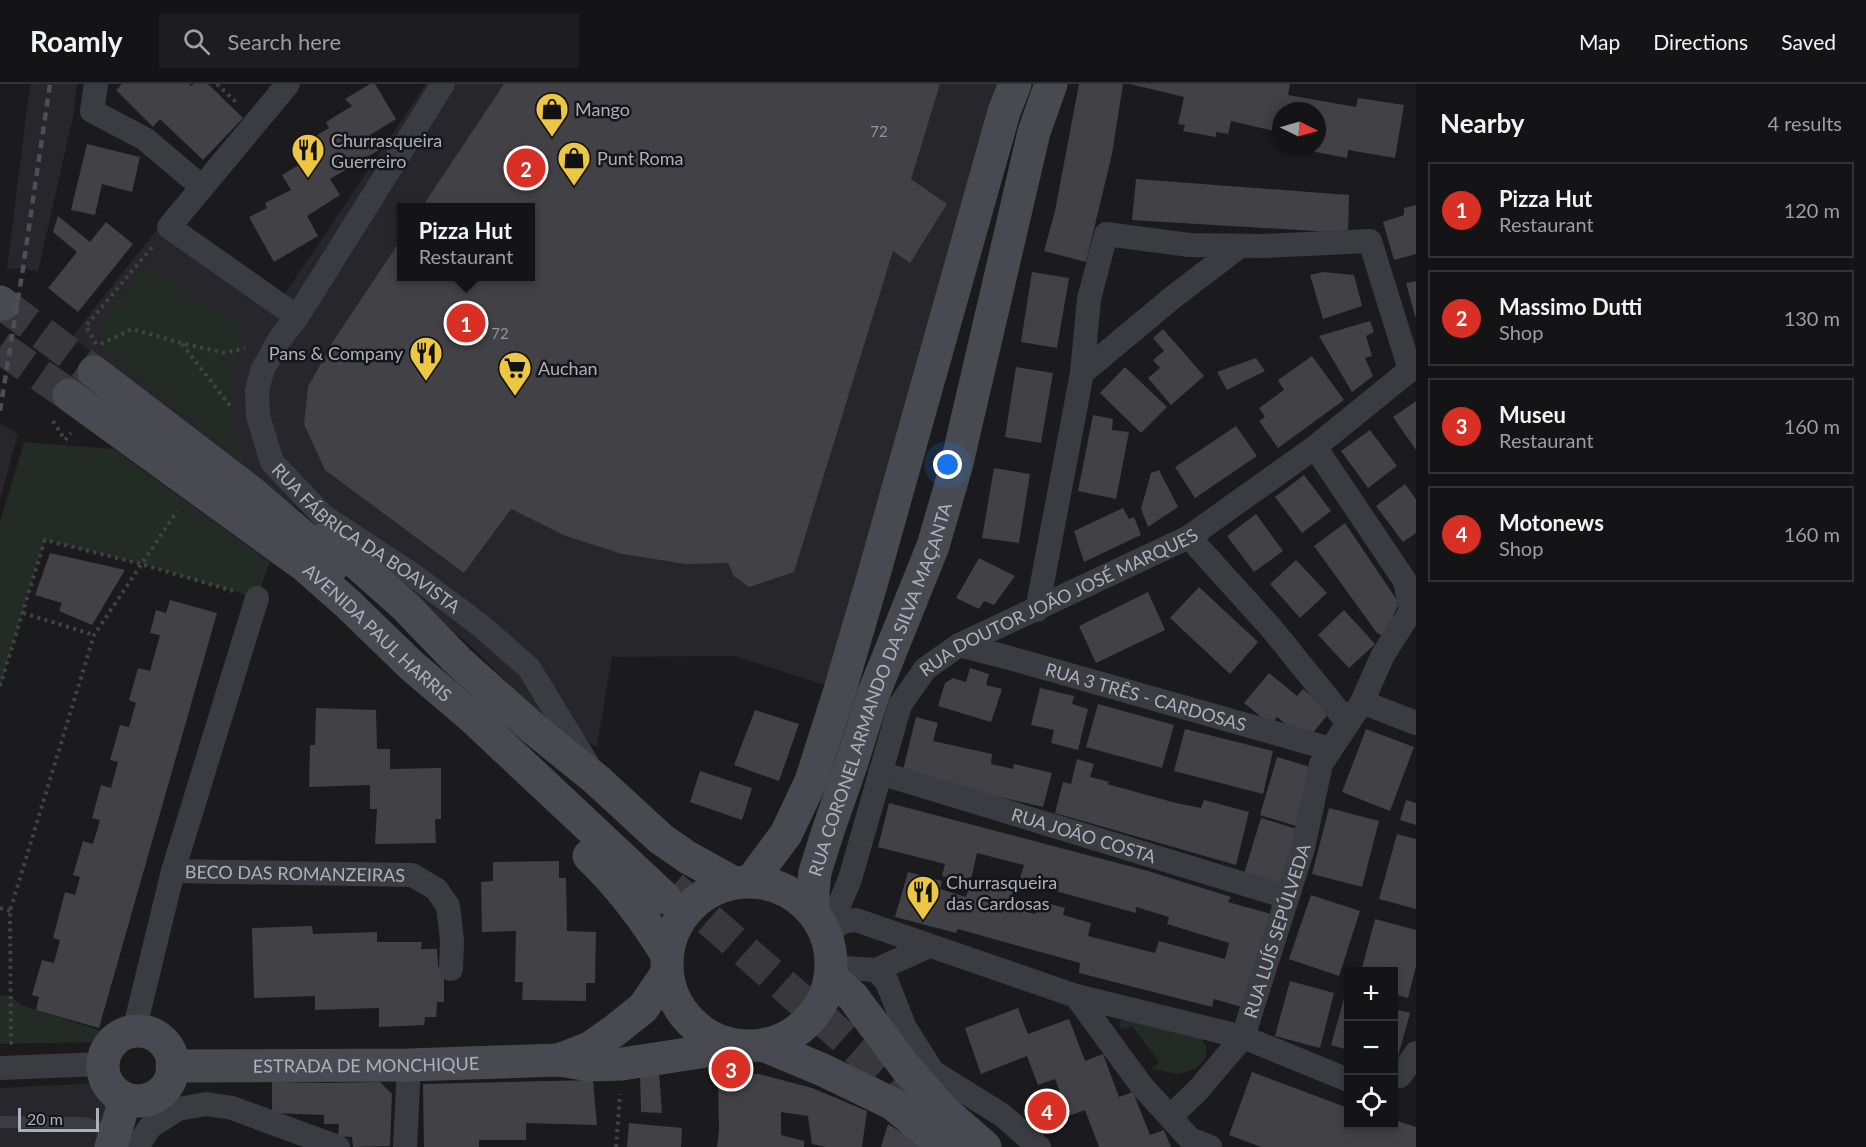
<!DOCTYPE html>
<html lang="en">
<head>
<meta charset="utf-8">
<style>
  :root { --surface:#141416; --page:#1d1d1f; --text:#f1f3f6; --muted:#9d9ea1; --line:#333335; --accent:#d93025 }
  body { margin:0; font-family:Lato,sans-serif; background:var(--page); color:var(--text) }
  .controls { position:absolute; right:18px; bottom:18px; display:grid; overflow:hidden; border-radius:0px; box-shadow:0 3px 9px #0003 }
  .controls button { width:54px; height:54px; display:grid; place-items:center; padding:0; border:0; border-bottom:2px solid var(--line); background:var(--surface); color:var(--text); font:30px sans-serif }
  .compass { position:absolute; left:1272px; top:18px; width:54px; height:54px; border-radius:50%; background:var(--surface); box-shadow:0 3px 9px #0003; rotate:95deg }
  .scale { position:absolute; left:18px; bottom:15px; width:81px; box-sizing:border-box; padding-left:6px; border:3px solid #adb0bb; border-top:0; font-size:16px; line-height:21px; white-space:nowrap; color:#adb0bb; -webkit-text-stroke:4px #161518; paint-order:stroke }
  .you { position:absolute; left:948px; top:381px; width:21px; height:21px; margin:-15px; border:4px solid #fff; border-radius:50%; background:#1a73e8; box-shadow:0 0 0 9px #1a73e833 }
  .badge { display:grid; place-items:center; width:39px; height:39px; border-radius:50%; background:var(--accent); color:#fff; font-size:20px; font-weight:700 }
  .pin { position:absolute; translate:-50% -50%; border:3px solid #fff; box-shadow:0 2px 6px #0006 }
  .popup { position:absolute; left:397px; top:119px; width:138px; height:78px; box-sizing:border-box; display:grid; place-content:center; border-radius:0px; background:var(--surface); filter:drop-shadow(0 2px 4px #0005); font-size:20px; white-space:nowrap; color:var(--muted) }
  .popup b { font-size:22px; color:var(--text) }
  .popup::after { content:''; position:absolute; left:50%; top:100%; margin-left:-12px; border:12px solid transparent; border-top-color:var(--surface) }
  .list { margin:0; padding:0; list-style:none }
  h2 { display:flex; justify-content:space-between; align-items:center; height:78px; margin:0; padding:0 24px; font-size:26px }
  h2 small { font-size:20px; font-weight:400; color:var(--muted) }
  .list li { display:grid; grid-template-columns:39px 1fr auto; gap:18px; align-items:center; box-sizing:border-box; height:96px; margin:0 12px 12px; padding:0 12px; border:2px solid var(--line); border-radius:0px }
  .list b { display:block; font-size:22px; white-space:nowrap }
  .list p { margin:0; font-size:20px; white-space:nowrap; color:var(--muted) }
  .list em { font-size:20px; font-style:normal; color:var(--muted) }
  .icon { flex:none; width:33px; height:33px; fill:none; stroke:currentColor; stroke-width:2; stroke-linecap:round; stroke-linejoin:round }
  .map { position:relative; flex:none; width:1416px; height:1063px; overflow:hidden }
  header { display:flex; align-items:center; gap:36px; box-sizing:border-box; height:84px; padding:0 30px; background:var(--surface); border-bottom:2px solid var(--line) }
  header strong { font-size:28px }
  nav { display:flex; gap:33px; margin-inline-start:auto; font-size:21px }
  .search { width:420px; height:54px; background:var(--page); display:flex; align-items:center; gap:15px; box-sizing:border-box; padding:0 21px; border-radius:0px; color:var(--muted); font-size:22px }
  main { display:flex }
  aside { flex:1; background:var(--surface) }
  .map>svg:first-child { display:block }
</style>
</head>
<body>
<header>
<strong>Roamly</strong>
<div class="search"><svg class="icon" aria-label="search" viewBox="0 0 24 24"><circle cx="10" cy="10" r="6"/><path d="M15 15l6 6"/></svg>Search here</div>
<nav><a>Map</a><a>Directions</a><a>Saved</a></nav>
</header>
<main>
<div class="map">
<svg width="1416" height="1063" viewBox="0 0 1416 1063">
  <rect width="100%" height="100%" fill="#1b1a1d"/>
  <path fill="#27262a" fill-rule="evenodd" d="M30,0H77L74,28L38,188L23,184L7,185Z
    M426,0H1015L840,606L734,572L612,573L597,663L545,636L474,565L358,466L259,398L72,253L168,131L282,214ZM402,124H530V192H402Z
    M0,339L18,350L0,416Z
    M98,999L113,1029L102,1063H0V1004Z"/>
  <path fill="#222b24" d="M146,182L243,246L231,297L230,341L245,380L109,270L99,241Z
    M24,358L114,365L270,478L257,514L141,480L45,456L0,602V438Z
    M0,911L11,912L21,921L111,950L104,958L0,960Z
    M1126,933L1201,953L1206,962V974L1195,985L1179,990L1151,985L1159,978L1132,942L1121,946L1119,939Z"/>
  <path fill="#424246" d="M122,0H189L191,2L194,0H208L243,34L203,76L160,35L153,43L116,6Z
    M370,0H375L396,35L370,51L379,66L330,95L340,111L307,132L318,152L274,178L249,133L267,124L265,119L291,106L282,91L315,71L308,57L329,44L326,38L352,22L345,15Z
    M504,0H940L911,95L947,120L910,179L893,167L794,488L749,503L734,492L728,479L686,480L622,470L566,452L511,425L464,489L325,386L304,340L308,303L334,256L402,154V192H531V123H422Z
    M1079,0H1123L1112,70L1086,178L1044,167L1055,127Z
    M1130,0H1290L1288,11L1356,23L1358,14L1404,21L1395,74L1348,66L1347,74L1295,64L1317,63V27H1281V62L1278,61L1279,48L1231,37L1228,50L1216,48V53L1183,47L1185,41L1178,40L1184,13Z
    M87,60L140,73L132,108L102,100L95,131L71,126Z
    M1136,95L1349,111L1348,149L1132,136Z
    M1416,121V170L1394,176L1383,138L1404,131V124Z
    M58,132L90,158L106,138L133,160L78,228L48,204L77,168L53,148Z
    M1032,188L1069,194L1057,264L1021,258Z
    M1323,188L1354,191L1362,222L1323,235L1310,191Z
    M1416,197V232H1415L1406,199Z
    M1370,237L1374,248L1366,252L1372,272L1365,274L1373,292L1352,308L1319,252Z
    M1163,245L1204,292L1171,321L1148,294L1160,284L1153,276L1164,267L1153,254Z
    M1312,272L1344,316L1278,364L1259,337L1265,333L1259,324L1284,306L1278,296Z
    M1256,274L1265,287L1227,306L1217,288Z
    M1016,283L1053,289L1041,359L1005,353Z
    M1125,283L1167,323L1141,349L1100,309Z
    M1416,317V366L1393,333Z
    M1093,331L1113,335L1112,346L1129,348L1116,415L1078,407Z
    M1236,342L1257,372L1195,414L1175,383Z
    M1370,346L1397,382L1368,404L1341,367Z
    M994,384L1030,390L1019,459L982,454Z
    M1159,386L1178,423L1148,443L1141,425L1151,389Z
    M1304,391L1331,427L1302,449L1275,413Z
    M1405,400L1416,415V449L1403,458L1376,422Z
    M1123,424L1129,435L1134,433L1141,451L1084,478L1074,447Z
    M1256,430L1283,467L1254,488L1227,452Z
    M1345,439L1399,519L1384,552L1377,549L1314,462Z
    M50,469L125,486L92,541L59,527L62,519L35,511Z
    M979,474L1015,492L994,521L984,517L979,525L956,514Z
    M1296,476L1327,509L1300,534L1270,500Z
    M1199,503L1258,558L1230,590L1170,534Z
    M1148,508L1165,546L1096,579L1079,542Z
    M170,516L217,529L99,944L36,926L39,913L32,911L42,876L54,879L60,856L53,854L65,808L75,811L80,793L73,791L83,757L93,760L100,736L92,734L101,701L111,704L118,678L110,676L120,641L129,643L136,619L129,616L138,584L150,587L160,551L150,549L156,526L166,529Z
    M1344,526L1375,560L1349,584L1318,551Z
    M970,584L989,590L986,601L1002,605L991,638L938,622L945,599L953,594L966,598Z
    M1269,589L1297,612L1303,605L1330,628L1306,657L1277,633L1271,641L1244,619Z
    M1040,604L1074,612L1072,620L1088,625L1078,666L1051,659L1054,646L1031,641Z
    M1098,620L1174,641L1162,684L1086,663Z
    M316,624L376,626L377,665H390V685L441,684V735H435L436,759L375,760L377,725H370V701L309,703L310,661H315Z
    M755,626L799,640L779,697L734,681Z
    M916,633L938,639L933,657L992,670L991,680L1013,685L1014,680L1052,689L1043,723L902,690Z
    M1185,645L1273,667L1263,710L1174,687Z
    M1366,645L1414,663L1390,727L1342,708Z
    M1277,673L1314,684L1296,742L1260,731Z
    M1077,675L1094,680L1090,693L1110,698L1107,700L1176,719L1201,724L1204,716L1249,728L1236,781L1055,729L1063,698L1071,700Z
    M700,687L752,704L742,736L690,718Z
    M1406,716L1416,719V741L1400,736Z
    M889,719L1148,787L1231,813L1228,818L1275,831L1249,925L1214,915L1212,923L1079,889L1080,879L958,845L956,849L895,833L908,788L942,797L940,805L966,813L970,800L996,806L998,797L1015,802L1011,823L1035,830L1039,817L1065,824L1063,831L1091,839L1088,852L1155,869L1159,857L1225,875L1229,859L1167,840L1169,833L1136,823V829L1019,797L1024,781L977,769L970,800L942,792L945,780L878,763Z
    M1329,724L1379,737L1362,803L1312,790Z
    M1261,734L1297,745L1279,804L1243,793Z
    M1397,750L1416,755V825L1379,815Z
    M559,777V794H566L567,847L596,848L595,899H586V917L522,916L523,898H515L516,847L482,848L481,798L493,797V778Z
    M1311,811L1360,827L1339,892L1289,875Z
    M1375,835L1416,846V882L1408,914L1394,910V888H1361Z
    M312,842L313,850L377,848V858H422L421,865H437L438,883H444V918H437L436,933H425L424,941L379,943V924L315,926V912L254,914L252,844Z
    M1290,897L1334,909L1320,964L1275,952Z
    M1345,911L1348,912V966L1331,961Z
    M1018,924L1028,950L1069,935L1085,977L1103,970L1119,1013L1133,1008L1150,1051L1164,1046L1171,1063H1099L1085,1026L1069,1032L1055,995L1038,1001L1027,972L981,990L965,944Z
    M1394,925L1410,929L1396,980L1394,979Z
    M659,988L662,1029L641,1028L640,989Z
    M1252,988L1348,1024V1041H1394V1036L1416,1043V1063H1261L1229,1051Z
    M718,990H759L812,1004L867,1027L862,1063H826L812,1060L808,1032L781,1028V1051L804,1057V1063H717L719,1046Z
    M593,996L597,1041L526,1039V1056H479V1063H424L423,1000Z
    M272,998L325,999L380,998L392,1010L390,1062L353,1063L352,1053L338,1052L339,1040H324V1031L272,1029Z
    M629,1039L682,1044L681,1063H627Z
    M888,1040L924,1063H881Z"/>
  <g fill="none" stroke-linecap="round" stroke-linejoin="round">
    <path stroke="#38383d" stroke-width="33" stroke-dasharray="33 16" stroke-linecap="butt" d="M3,220L94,288
      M0,263L69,311
      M672,803L936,1035"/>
    <path stroke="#414348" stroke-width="4" stroke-dasharray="3 4.5" stroke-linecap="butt" d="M217,0L238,20
      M96,260L86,242L153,162
      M101,260L132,245L181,259L225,269L245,264
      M182,260L231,323
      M53,337L65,356L71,349
      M23,529L94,551
      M0,602L45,456L141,480L233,507
      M0,824L10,827
      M10,959H11L10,827L94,551L177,427
      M616,1063L620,1010"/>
    <path stroke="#3b3c41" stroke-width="12" d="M0,1038L84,1039L115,1048"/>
    <g stroke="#3b3c41" stroke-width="24">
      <path d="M96,0L92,27L145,55L202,103"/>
      <path d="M288,0L169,143L297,233"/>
      <path id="s1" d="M443,0L297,233L279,256L262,287L257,307L258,332L272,378L323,432L413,491L480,541L529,584L588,681"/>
      <path d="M1082,289L1172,214L1240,162"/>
      <path d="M1189,453L1272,545L1348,639"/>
      <path d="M1037,526L1082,289L1089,215L1106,150L1189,161L1264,162L1370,157L1410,286"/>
      <path id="s2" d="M959,561L1006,573L1331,665"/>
      <path d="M1362,618L1416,639"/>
      <path id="s3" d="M880,689L1287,813"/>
      <path id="s4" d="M173,787L412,791L436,805L448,822L452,857L451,885"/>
      <path id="s5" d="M823,843L838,824L850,795L900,621L925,585L959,561L1189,453L1315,363L1416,281"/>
      <path d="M826,849L843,838L856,836L1076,912L1141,1001L1190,1055L1210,1063"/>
      <path d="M831,883L876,886L929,862"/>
      <path d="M876,886L887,898L905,944L933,988L1002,1031L1039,1063"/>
      <path d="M1076,912L1243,953L1348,996"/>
      <path d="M134,947L173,787L257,514"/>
      <path d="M0,984L103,980"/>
      <path d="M1400,992L1416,969"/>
      <path id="s6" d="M1170,1033L1198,1006L1243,953L1303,764L1321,680L1362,618L1383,571L1411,527L1405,497L1315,363"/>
      <path d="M137,1063L150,1043L178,1025L207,1020L232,1024L338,1063"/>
      <path d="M405,1063L409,981"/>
    </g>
    <g stroke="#494a51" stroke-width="33">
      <path d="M0,218L3,220"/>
      <path d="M94,288L251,408L335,480"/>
      <path id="s7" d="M69,311L305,482L348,520L412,582L473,634L665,814"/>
      <path d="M323,456L352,475L406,523L458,577L534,645L597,696L661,755L687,773L734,799"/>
      <path d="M589,772C620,802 645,835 667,871"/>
      <path d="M751,797L786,750L811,697L840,606L872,497L1004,28L1015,0"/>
      <circle cx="749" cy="880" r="82"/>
      <path id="s8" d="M813,828V808L815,788L828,747L851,681L873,611L933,462L956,383L1034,48L1051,0"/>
      <path d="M831,893L853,913L906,984L946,1029L985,1063"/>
      <circle cx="138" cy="982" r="35"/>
      <path d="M763,961L823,986L893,1020L945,1063"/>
      <path d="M559,976L590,964L614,947L643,924L667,889"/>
      <path id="s9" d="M172,982L409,981L559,976L590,981L622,980L739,962"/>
      <path d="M111,1063L125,1015"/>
    </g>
    <path stroke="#4e4f56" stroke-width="4.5" stroke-dasharray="8 6" stroke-linecap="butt" d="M0,327L23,184L50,0"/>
  </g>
  <defs>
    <g id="shop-pin" transform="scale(1.725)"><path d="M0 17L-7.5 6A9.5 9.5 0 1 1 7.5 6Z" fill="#edc742" stroke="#161518"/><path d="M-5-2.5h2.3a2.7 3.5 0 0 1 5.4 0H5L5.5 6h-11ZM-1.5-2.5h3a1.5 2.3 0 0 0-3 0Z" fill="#111"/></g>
    <g id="restaurant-pin" transform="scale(1.725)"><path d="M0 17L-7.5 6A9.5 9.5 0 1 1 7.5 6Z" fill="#edc742" stroke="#161518"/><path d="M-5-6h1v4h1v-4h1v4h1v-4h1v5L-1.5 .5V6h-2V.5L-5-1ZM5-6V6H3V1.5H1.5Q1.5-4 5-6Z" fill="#111"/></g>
    <g id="supermarket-pin" transform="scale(1.725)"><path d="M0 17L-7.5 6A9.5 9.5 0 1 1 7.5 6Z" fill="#edc742" stroke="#161518"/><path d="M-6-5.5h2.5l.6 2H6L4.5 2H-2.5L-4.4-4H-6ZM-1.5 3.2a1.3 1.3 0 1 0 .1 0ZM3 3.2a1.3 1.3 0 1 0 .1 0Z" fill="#111"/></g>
  </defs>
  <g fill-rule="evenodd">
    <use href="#shop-pin" x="552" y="25"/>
    <use href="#restaurant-pin" x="308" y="66"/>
    <use href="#shop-pin" x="574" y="74"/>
    <use href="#restaurant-pin" x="426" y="269"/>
    <use href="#supermarket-pin" x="515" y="284"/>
    <use href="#restaurant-pin" x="923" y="808"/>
  </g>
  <g text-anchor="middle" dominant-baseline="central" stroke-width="5" stroke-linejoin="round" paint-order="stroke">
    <g font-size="15" fill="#92949e">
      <text x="879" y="47">72</text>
      <text x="500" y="249">72</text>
    </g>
    <g font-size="18" fill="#adb0bb" stroke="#161518" text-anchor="start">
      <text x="575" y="25">Mango</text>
      <text x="331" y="56">Churrasqueira<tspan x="331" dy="21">Guerreiro</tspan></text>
      <text x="597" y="74">Punt Roma</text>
      <text x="403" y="269" text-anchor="end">Pans &amp; Company</text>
      <text x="538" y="284">Auchan</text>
      <text x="946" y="798">Churrasqueira<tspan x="946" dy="21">das Cardosas</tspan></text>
    </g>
    <g font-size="18" fill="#adb0bb" stroke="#161518">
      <text stroke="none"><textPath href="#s1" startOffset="555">RUA FÁBRICA DA BOAVISTA</textPath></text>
      <text stroke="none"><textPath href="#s5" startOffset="430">RUA DOUTOR JOÃO JOSÉ MARQUES</textPath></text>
      <text stroke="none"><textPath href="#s7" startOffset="390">AVENIDA PAUL HARRIS</textPath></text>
      <text stroke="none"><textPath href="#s8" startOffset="234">RUA CORONEL ARMANDO DA SILVA MAÇANTA</textPath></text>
      <text stroke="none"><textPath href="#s2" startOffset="194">RUA 3 TRÊS - CARDOSAS</textPath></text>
      <text stroke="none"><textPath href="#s3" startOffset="213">RUA JOÃO COSTA</textPath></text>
      <text stroke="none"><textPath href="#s4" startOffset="122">BECO DAS ROMANZEIRAS</textPath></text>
      <text stroke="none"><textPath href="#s6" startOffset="220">RUA LUÍS SEPÚLVEDA</textPath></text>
      <text stroke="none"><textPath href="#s9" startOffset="194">ESTRADA DE MONCHIQUE</textPath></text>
    </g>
  </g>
</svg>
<div class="controls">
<button>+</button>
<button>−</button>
<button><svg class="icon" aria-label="locate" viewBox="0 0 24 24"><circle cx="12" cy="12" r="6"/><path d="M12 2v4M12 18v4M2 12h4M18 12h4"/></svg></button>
</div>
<svg class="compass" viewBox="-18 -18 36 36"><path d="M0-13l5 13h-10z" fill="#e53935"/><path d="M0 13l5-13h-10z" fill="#9d9ea1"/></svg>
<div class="scale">20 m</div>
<div class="you"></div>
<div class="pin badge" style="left:466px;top:239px">1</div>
<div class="popup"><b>Pizza Hut</b>Restaurant</div>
<div class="pin badge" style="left:526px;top:84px">2</div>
<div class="pin badge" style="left:731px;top:985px">3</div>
<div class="pin badge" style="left:1047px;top:1027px">4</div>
</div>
<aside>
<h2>Nearby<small>4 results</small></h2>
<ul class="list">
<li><span class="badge">1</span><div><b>Pizza Hut</b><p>Restaurant</p></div><em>120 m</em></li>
<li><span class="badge">2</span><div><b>Massimo Dutti</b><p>Shop</p></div><em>130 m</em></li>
<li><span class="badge">3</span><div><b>Museu</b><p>Restaurant</p></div><em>160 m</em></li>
<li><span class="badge">4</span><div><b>Motonews</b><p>Shop</p></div><em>160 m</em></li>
</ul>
</aside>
</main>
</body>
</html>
